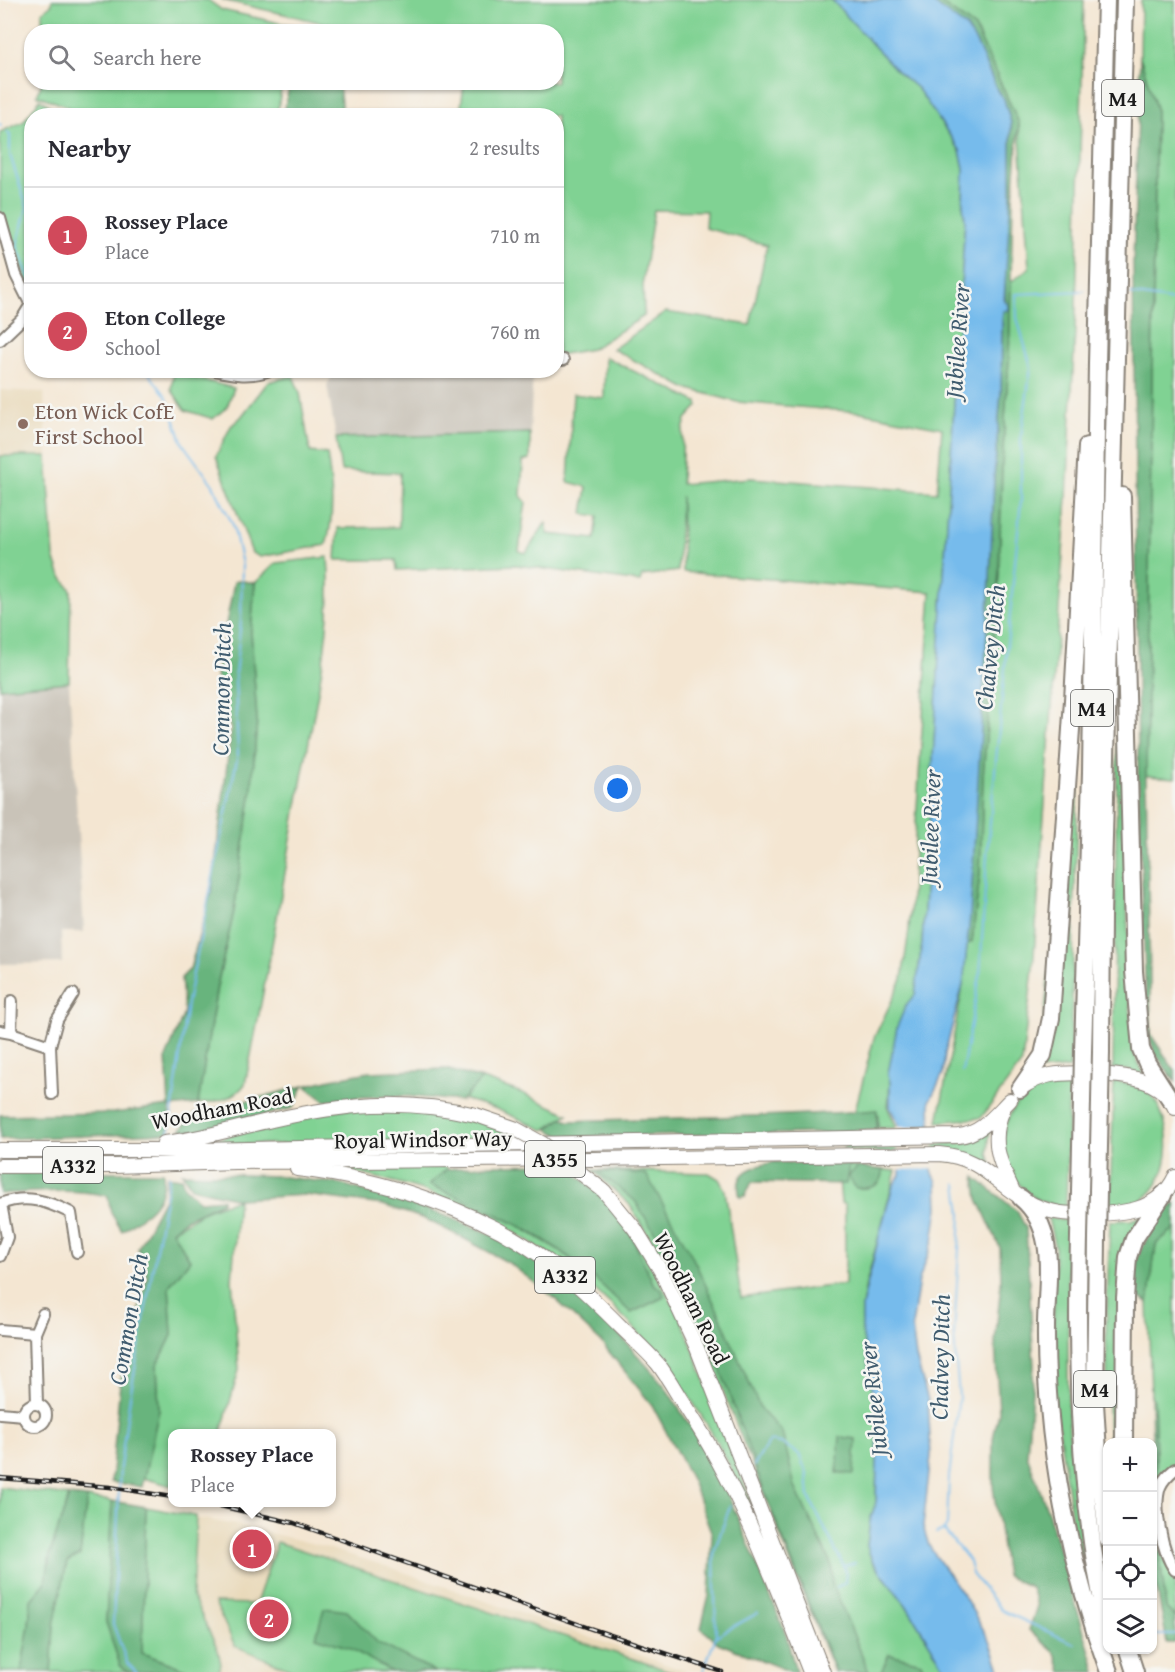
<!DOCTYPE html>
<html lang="en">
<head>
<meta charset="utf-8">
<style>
  :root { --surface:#fff; --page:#f2f2f3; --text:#2b2b33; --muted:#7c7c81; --line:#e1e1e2; --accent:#d1495b }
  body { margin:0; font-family:"Gentium Book Plus",serif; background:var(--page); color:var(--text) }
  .controls { position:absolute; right:18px; bottom:18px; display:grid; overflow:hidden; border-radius:12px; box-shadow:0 2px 4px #0004 }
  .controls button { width:54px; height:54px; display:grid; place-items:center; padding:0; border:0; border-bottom:2px solid var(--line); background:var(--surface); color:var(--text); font:30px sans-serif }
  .you { position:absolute; left:618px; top:789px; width:21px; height:21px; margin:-15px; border:4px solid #fff; border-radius:50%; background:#1a73e8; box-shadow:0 0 0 9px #1a73e833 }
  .badge { display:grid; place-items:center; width:39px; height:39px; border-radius:50%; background:var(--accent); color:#fff; font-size:20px; font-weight:700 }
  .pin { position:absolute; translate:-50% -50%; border:3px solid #fff; box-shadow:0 2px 6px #0006 }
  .popup { position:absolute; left:168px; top:1429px; width:168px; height:78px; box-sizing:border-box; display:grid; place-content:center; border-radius:12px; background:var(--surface); filter:drop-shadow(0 2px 4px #0005); font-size:20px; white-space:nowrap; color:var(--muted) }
  .popup b { font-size:22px; color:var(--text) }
  .popup::after { content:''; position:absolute; left:50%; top:100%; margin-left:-12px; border:12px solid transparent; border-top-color:var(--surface) }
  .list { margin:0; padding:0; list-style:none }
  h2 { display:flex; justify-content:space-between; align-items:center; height:78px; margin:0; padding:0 24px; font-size:26px }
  h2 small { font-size:20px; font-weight:400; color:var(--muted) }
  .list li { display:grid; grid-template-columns:39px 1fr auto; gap:18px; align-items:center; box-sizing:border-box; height:96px; padding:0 24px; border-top:2px solid var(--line) }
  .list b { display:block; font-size:22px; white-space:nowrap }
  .list p { margin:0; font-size:20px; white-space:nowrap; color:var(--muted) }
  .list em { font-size:20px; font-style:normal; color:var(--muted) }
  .icon { flex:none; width:33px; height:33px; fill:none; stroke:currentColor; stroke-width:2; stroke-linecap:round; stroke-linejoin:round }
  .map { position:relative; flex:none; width:1175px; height:1672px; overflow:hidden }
  .search { position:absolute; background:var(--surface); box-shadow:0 2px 4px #0004; left:24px; top:24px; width:540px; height:66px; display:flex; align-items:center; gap:15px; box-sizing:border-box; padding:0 21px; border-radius:24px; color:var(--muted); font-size:22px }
  .panel { position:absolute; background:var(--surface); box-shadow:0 2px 4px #0004; left:24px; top:108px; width:540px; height:270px; border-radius:24px }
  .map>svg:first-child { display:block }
</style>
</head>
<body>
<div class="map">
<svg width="1175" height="1672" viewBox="0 0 1175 1672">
  <rect width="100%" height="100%" fill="#f6f6f2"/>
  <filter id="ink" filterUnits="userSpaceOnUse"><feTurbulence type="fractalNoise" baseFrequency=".0167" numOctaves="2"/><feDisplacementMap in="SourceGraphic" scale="12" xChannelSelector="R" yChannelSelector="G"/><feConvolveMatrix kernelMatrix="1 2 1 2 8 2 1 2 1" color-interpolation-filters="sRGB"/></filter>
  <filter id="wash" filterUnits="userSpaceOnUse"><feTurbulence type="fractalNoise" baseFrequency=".008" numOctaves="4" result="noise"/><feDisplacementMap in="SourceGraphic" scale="24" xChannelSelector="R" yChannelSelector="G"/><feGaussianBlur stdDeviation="1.35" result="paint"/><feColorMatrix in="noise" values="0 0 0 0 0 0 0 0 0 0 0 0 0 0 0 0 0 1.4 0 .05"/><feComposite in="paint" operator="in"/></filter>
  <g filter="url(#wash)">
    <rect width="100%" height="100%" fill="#f4e6d2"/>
    <path fill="#e9d9ba" d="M0,390L44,392L47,456H0Z
      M0,1487L112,1501L196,1516V1518L238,1525L318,1545L389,1567L688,1672H0Z"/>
    <path fill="#c9c3b8" d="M413,370L472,373L482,371H533L530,433L336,438L327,385L334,372L337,371Z
      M69,682L84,932H61L62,963L0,964V688Z"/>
    <path fill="#80d293" stroke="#4e7758" stroke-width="1.5" d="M52,0H208L222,10L293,26L292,32L42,31V12L52,4Z
      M222,0H832L898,72L918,89L960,151L964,168L963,205L965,219L922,944L915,995L906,1005L888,1074L890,1082L888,1108L897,1128H878V1114H854L874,1038L902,979L909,930L931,592L683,572L681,496L678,571L642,576L640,582L516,565L397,570L396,560H336L338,528L399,527L400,473L341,471L336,438L530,433V459L523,461L521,496L526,502L519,551L526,553L546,522L548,534L595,539L598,516L583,514L587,487L568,482L573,394L604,398L605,357L697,402L698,406L686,419L683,430L681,484L751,478L937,492L942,428L861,412L737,402L685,388L613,349L666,312L750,325L767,245L705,228L706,211L654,210L643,280L644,316L592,349L557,355L556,116L460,115L464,84L452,83L556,82V32L359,31Z
      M937,0H1084L1076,309L1067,498L1033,969L1022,1063L981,1118L938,1122L963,985L967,944L972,942L980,873L983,776L999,573L1002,465L1009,359L1011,282L1029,268L1019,123L975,28Z
      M1141,0H1175V778L1146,776L1156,108L1140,57Z
      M42,83V82L282,83L277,116L79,115L68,107L37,95Z
      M40,99L62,115L32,116L31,295L0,209V132L23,122Z
      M174,373L234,388L227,407L213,419L185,410L171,389Z
      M293,376L300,393L310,452L327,454C332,485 335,515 326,545L260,557L252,553L216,456L231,426L241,417L268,382Z
      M0,456H47L54,557L60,574L71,590L69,682L0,688Z
      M328,557C334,632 314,710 301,783C283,884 266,984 245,1084C235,1099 216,1102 198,1104L217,986L234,911L251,797L257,720L251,632L255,583L276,563Z
      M1119,622L1131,1033L1134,1054L1145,1076L1128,1070L1113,1069Z
      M1082,634L1070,1068L1039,1071Z
      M482,1079L522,1093L568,1114L544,1130L494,1108L463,1099Z
      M1059,1081H1069L1066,1208C1055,1205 1045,1204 1035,1198C984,1165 997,1089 1059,1081Z
      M1114,1081C1126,1083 1138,1085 1148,1092C1175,1120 1175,1177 1142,1200C1133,1205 1120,1206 1110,1208Z
      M341,1109L448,1110L524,1137L495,1141L203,1145L233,1134Z
      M990,1129L988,1153L992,1169L982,1163L843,1149L845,1145L963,1143L972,1141Z
      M321,1165H446L447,1169L430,1185L478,1205L517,1225L557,1249L592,1275L662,1291L653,1283L623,1217L682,1320L809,1655C785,1593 762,1530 732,1470C670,1346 574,1250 444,1198C405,1182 362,1175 321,1165Z
      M838,1165L896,1171L866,1284L862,1306V1331L878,1421L876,1502L870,1521L867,1546L872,1562L906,1605L947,1672H834L715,1370L672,1273L629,1204L593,1170L709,1173L719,1179L725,1190L741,1298L845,1284V1205L841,1203Z
      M238,1199L232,1280L239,1370L221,1433L172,1434V1486L143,1478L159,1410L157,1366L172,1335L169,1286L190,1260L172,1231L206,1210Z
      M1142,1216L1137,1224L1119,1442H1109L1106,1329L1110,1221L1131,1220Z
      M1048,1218L1068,1221V1412L1072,1470L1084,1566L1074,1536L1052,1381L1055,1248Z
      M1175,1228V1465L1157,1482L1154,1401L1151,1396L1148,1303L1156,1244Z
      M0,1487L69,1496L50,1554L46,1582L31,1600L29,1626L21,1672H0Z
      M87,1498L112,1501L106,1622L120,1665L127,1672H51L54,1625L67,1561L80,1555Z
      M146,1507L196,1516L192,1595L218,1650L221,1664L219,1672H193L142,1653Z
      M277,1542L673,1672H297L235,1646L215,1603L256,1604Z
      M1159,1549L1175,1577V1617L1166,1608Z"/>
    <path fill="#68b47d" stroke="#42684c" stroke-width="1.5" d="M929,0H937L975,28L1019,123L1013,200L1009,359L1002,465L999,573L983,776L980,873L972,942L967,944L990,578L994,477L1001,392L1002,319L1003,310H1008C1002,298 1007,286 1004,273L1011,193V123L1004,99L998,92L977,44L967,29Z
      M1140,57L1156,108L1146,776L1151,1035L1175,1071V1082L1156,1055L1147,1033L1138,773L1133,261Z
      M290,83H339L342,115H283Z
      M238,580L255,583L251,632L257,720L251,797L234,911L217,986L198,1104L170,1107L168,1133L0,1139V1115L113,1113L169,1106L166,1058L184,1013L181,978L190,969L212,889L231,731L216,677L234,582Z
      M445,1069L482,1079L461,1101L406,1096L363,1097L325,1101L304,1085L293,1108L199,1131L180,1130L195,1114L331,1079L369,1072Z
      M877,1110V1130L828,1133L563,1137L547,1129L563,1118L568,1121C671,1117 774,1118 877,1110Z
      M775,1162L849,1165L846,1184L752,1182L745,1196L740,1197C732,1170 755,1166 775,1162Z
      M563,1164L603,1196L623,1217L653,1283L662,1291L664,1297L631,1313C608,1291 585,1268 558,1249C518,1222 473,1203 429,1185L447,1169L490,1165Z
      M858,1167L883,1170C884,1187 869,1189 856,1188L850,1180L849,1175Z
      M597,1171L646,1174L691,1254L718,1311L761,1410L782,1432L795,1487L832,1566V1583L869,1672H836L770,1507L720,1369L678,1270L635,1201Z
      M58,1172H163C166,1204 144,1215 122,1231L111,1213L108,1196C73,1188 36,1192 0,1194V1173Z
      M182,1173L277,1176L341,1184L436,1212L511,1242L591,1303L664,1385L717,1468L786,1634L796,1672H791L718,1643L701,1628L709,1595L712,1534L692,1481L652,1405L601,1342L553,1297L509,1263L463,1238L425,1219L383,1205L305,1195L238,1199L192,1188Z
      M167,1176L181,1178L186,1189L200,1201L222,1199V1202L186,1219L172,1231L190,1260L169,1286L172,1335L157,1366L159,1410L142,1487L111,1482L121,1372L134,1331L147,1277L138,1248L165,1197Z
      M975,1177L1017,1211L1026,1228L1034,1366L1027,1455L1048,1512L1096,1672H1062L1055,1653L1029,1630L1037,1606L1031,1587L1006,1576L993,1487V1438L999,1412L995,1343L1001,1283L1000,1248L978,1199Z
      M1175,1203V1228L1156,1244L1148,1303L1138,1297C1138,1286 1134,1270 1137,1259C1142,1243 1162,1213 1175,1203Z
      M1151,1396L1154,1401L1159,1549L1166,1608L1175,1617V1643H1167L1155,1578Z
      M840,1437L856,1439L854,1474L837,1473Z
      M69,1496L87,1498L80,1555L67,1562L54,1625L51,1672H21L29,1626L31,1600L46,1582L50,1554Z
      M112,1501L146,1507L142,1653L193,1672H127L120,1665L106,1622Z
      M324,1608L347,1611L378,1643L436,1672H392L350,1648L316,1637Z
      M889,1654L921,1662L925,1672H881Z"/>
    <path fill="#76bbec" stroke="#496c84" stroke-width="1.5" d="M832,0H929L967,28L977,44L998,92L1004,99L1011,123V193L1004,301L1007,303L1009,310L1003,311L1002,319L1001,392L994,477L990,578L970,917L963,985L945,1053L943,1074L930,1100L932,1171L937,1182L938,1208L933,1241L919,1280L912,1326L916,1357L928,1400L931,1456L923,1526L929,1546L967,1601L990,1641L1001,1672H947L906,1605L872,1561L867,1546L870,1521L876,1502L878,1421L862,1331V1306L881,1228L893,1186L900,1175L899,1125L890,1108V1082L888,1074L897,1027L906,1005L915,995L922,944L965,219L963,205L964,168L960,150L918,89L898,72Z"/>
    <path fill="#f4e6d2" d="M896,1127H934L935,1169L897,1170Z"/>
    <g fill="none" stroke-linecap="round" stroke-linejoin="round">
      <path stroke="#76bbec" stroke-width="2" d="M0,124L1,126
        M7,132L10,135V155L27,207L17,245L32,286
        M1130,294L1175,301
        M147,371L166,396L183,444L213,485L233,525L242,564L241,620L235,675L238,754L187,1003L169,1135
        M962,1072L980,975L987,854L1021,500V436L1031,367L1017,318L1016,294L1084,291
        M754,1466L769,1441L781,1443L799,1454L807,1474L809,1497L846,1571L845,1583L837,1587
        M944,1530L947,1525L949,1477L959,1397L954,1336L961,1214L957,1184
        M944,1530L969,1561L972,1574L1001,1610L1075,1644
        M936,1533L944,1530
        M844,1566L855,1563
        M1154,1635H1175
        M716,1636L758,1613
        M136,1672L127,1663L113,1624L120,1467L130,1397L169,1176
        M703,1672L716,1636L714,1552L730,1506"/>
    </g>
  </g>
  <g filter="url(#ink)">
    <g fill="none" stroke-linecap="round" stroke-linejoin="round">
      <g stroke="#888177" stroke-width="14">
        <path id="minor" d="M0,218L16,275L32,307
          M0,340L22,319L30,306
          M556,360H563
          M215,370C235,375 251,377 270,370
          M0,1031L11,1033L50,1046
          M11,1033L12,1001
          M52,1094L50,1046L57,1020L73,994
          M0,1204C27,1194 47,1201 71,1213L77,1252
          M0,1256L7,1237L1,1204
          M0,1330L35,1333
          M24 1415a11 11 0 1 1 22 0a11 11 0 1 1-22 0Z
          M37,1404L35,1333L43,1314
          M0,1413L24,1415
          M1175,1469C1169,1474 1163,1479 1160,1487C1153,1508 1162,1552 1175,1570"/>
      </g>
      <g stroke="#888177" stroke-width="16">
        <path id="major" d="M1021,1088C1030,1082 1040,1077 1051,1075C1066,1072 1082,1073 1097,1074C1126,1076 1161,1078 1175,1108
          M1003,1110C990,1139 999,1162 1012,1189
          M164,1143C201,1139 236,1128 272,1120C343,1104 404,1098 476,1115
          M0,1150H196L958,1136C981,1134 994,1116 1010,1100
          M0,1166H114L235,1162L591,1159L939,1154C985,1157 997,1188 1034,1205C1052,1214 1069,1214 1088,1214C1122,1214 1159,1211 1175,1177
          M297,1169C380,1178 483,1211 549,1262C575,1281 597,1303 620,1326C632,1338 647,1351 658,1364C668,1377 676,1392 685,1406C740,1489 774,1580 810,1672
          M635,1229L661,1271L697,1348L823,1672"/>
      </g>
      <g stroke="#888177" stroke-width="20">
        <path id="highway" d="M1122,496L1134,971L1141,1049L1147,1063L1170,1099
          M1083,1052L1091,772L1097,363L1106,0
          M1101,1052L1102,916L1125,0
          M1020,1089L1043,1055L1051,1018L1073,700L1087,446
          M1080,1191L1082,1101
          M1098,1191L1100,1101
          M1021,1198C1059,1230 1046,1282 1046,1327C1045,1444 1069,1562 1109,1672
          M1079,1237C1076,1368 1078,1499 1108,1628
          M1097,1238L1095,1403L1099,1469L1108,1539
          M1124,1442L1125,1298L1128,1257L1134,1239L1163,1195
          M1128,1650L1135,1672"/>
      </g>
      <use href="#minor" stroke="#fff" stroke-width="10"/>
      <use href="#major" stroke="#fff" stroke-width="14"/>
      <use href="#highway" stroke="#fff" stroke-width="16"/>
      <g stroke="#1c1c1c" stroke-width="4.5">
        <path id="rail" d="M0,1478L110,1487L172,1497
          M203,1502L294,1523L589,1628L722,1672"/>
      </g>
      <use href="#rail" stroke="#f6f6f2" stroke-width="2" stroke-dasharray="7" stroke-linecap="butt"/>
      <g stroke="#888177" stroke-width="16" stroke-linecap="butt">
        <path id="major-bridge" d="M476,1115L514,1128L543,1144L604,1191L635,1229"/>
      </g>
      <g stroke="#888177" stroke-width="20" stroke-linecap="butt">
        <path id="highway-bridge" d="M1082,1101L1083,1052
          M1100,1101L1101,1052
          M1079,1237L1080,1191
          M1097,1238L1098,1191"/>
      </g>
      <use href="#major-bridge" stroke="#fff" stroke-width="14"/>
      <use href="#highway-bridge" stroke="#fff" stroke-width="16"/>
    </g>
  </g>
  <circle fill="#8d6e63" stroke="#f6f6f2" stroke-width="2" cx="23" cy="424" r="6"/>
  <g text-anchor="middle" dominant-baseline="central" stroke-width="5" stroke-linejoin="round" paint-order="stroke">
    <g fill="#f6f6f2" stroke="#5d5d5c" stroke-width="1.5">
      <rect x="1102" y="80" width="42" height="36" rx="4.5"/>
      <rect x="1071" y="690" width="42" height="36" rx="4.5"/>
      <rect x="525" y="1141" width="60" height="36" rx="4.5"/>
      <rect x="43" y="1147" width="60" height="36" rx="4.5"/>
      <rect x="535" y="1257" width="60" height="36" rx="4.5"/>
      <rect x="1074" y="1371" width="42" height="36" rx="4.5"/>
    </g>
    <g font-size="21" font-weight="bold" fill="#1c1c1c">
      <text x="1123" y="98">M4</text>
      <text x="1092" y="708">M4</text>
      <text x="555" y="1159">A355</text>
      <text x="73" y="1165">A332</text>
      <text x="565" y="1275">A332</text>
      <text x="1095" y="1389">M4</text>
    </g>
    <g font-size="22" fill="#785e54" stroke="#f6f6f2" text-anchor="start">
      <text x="35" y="411">Eton Wick CofE<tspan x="35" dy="25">First School</tspan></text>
    </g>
    <g font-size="22" fill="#1c1c1c" stroke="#f6f6f2">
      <text transform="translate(222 1108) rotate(-11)">Woodham Road</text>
      <text transform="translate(423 1139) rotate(-1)">Royal Windsor Way</text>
      <text transform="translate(692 1298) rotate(64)">Woodham Road</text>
    </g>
    <g font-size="24" font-style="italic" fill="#405c6f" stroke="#f6f6f2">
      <text transform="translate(957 341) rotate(-86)">Jubilee River</text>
      <text transform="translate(990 647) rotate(-84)">Chalvey Ditch</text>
      <text transform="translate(221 689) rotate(-89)">Common Ditch</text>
      <text transform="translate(930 827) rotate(-88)">Jubilee River</text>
      <text transform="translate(128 1319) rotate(-80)">Common Ditch</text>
      <text transform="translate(940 1357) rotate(-89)">Chalvey Ditch</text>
      <text transform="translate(873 1399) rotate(-96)">Jubilee River</text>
    </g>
  </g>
</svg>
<div class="controls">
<button>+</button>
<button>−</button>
<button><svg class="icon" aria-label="locate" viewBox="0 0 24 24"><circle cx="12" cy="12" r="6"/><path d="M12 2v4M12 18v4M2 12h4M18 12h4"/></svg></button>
<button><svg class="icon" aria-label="layers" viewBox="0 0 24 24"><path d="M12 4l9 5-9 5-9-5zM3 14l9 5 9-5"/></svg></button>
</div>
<div class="you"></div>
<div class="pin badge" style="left:252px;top:1549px">1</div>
<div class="popup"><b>Rossey Place</b>Place</div>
<div class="pin badge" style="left:269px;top:1619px">2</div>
<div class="search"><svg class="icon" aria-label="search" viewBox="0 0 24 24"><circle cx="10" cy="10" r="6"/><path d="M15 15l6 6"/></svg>Search here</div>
<section class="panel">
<h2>Nearby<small>2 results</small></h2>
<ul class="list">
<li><span class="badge">1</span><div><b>Rossey Place</b><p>Place</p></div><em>710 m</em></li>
<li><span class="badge">2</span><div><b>Eton College</b><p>School</p></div><em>760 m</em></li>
</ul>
</section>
</div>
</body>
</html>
